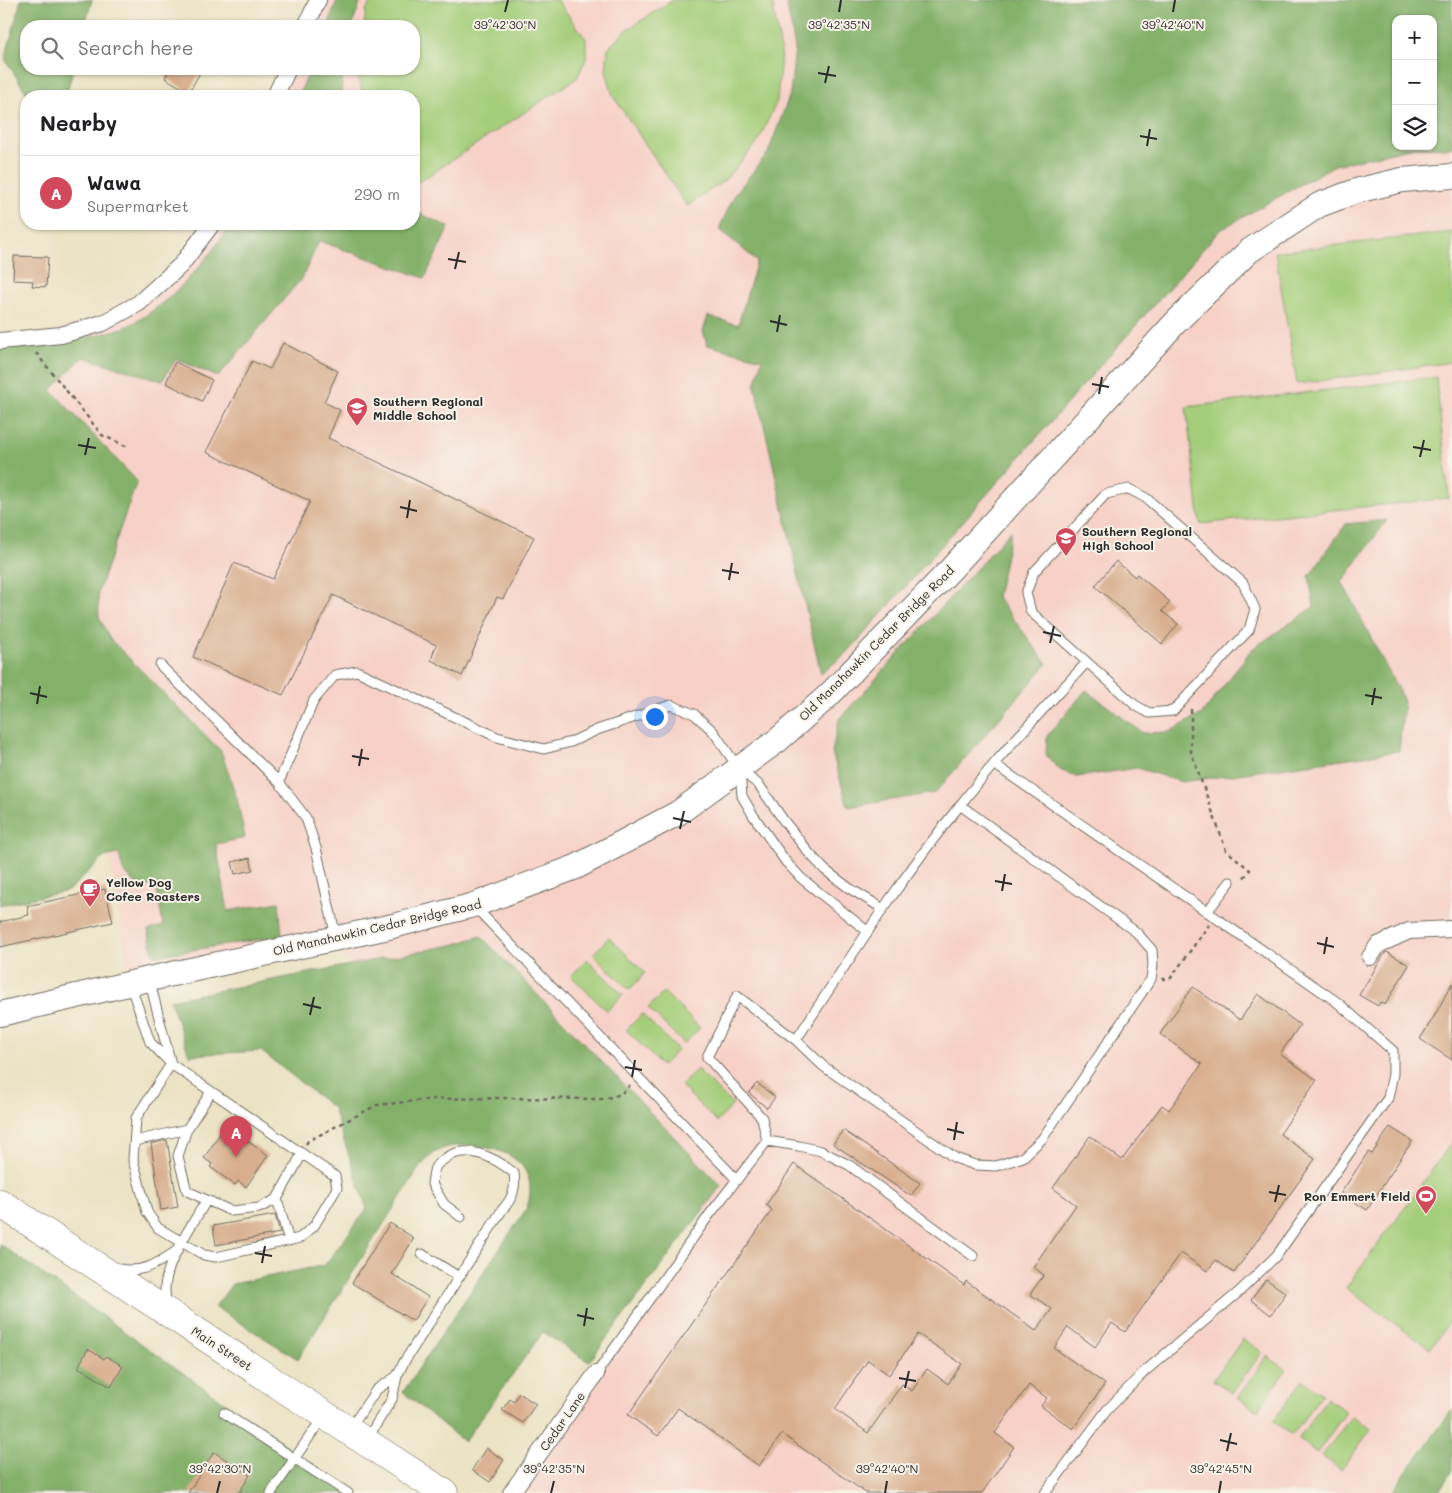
<!DOCTYPE html>
<html lang="en">
<head>
<meta charset="utf-8">
<style>
  :root { --surface:#fff; --page:#f6f6f6; --text:#202124; --muted:#757577; --line:#e0e0e0; --accent:#d1495b }
  body { margin:0; font-family:Mali,sans-serif; background:var(--page); color:var(--text) }
  .controls { position:absolute; right:15px; top:15px; display:grid; overflow:hidden; border-radius:10px; box-shadow:0 1px 4px #0004 }
  .controls button { width:45px; height:45px; display:grid; place-items:center; padding:0; border:0; border-bottom:1px solid var(--line); background:var(--surface); color:var(--text); font:25px sans-serif }
  .you { position:absolute; left:654px; top:716px; width:18px; height:18px; margin:-12px; border:4px solid #fff; border-radius:50%; background:#1a73e8; box-shadow:0 0 0 8px #1a73e833 }
  .badge { display:grid; place-items:center; width:32px; height:32px; border-radius:50%; background:var(--accent); color:#fff; font-size:16px; font-weight:700 }
  .pin { position:absolute; translate:-50% -41px; filter:drop-shadow(0 1px 2px #0008) }
  .pin::after { content:''; position:absolute; top:26px; width:18px; height:15px; background:inherit; clip-path:polygon(0 0,100% 0,50% 100%) }
  .list { margin:0; padding:0; list-style:none }
  h2 { display:flex; justify-content:space-between; align-items:center; height:65px; margin:0; padding:0 20px; font-size:21px }
  h2 small { font-size:16px; font-weight:400; color:var(--muted) }
  .list li { display:grid; grid-template-columns:32px 1fr auto; gap:15px; align-items:center; box-sizing:border-box; height:75px; padding:0 20px; border-top:1px solid var(--line) }
  .list b { display:block; font-size:19px; white-space:nowrap }
  .list p { margin:0; font-size:16px; white-space:nowrap; color:var(--muted) }
  .list em { font-size:16px; font-style:normal; color:var(--muted) }
  .icon { flex:none; width:28px; height:28px; fill:none; stroke:currentColor; stroke-width:2; stroke-linecap:round; stroke-linejoin:round }
  .map { position:relative; flex:none; width:1452px; height:1493px; overflow:hidden }
  .search { position:absolute; background:var(--surface); box-shadow:0 1px 4px #0004; left:20px; top:20px; width:400px; height:55px; display:flex; align-items:center; gap:12px; box-sizing:border-box; padding:0 18px; border-radius:20px; color:var(--muted); font-size:19px }
  .panel { position:absolute; background:var(--surface); box-shadow:0 1px 4px #0004; left:20px; top:90px; width:400px; height:140px; border-radius:20px }
  .map>svg:first-child { display:block }
</style>
</head>
<body>
<div class="map">
<svg width="1452" height="1493" viewBox="0 0 1452 1493">
  <rect width="100%" height="100%" fill="#f7f3e8"/>
  <filter id="ink" filterUnits="userSpaceOnUse"><feTurbulence type="fractalNoise" baseFrequency=".02" numOctaves="2"/><feDisplacementMap in="SourceGraphic" scale="10" xChannelSelector="R" yChannelSelector="G"/><feConvolveMatrix kernelMatrix="1 2 1 2 8 2 1 2 1" color-interpolation-filters="sRGB"/></filter>
  <filter id="wash" filterUnits="userSpaceOnUse"><feTurbulence type="fractalNoise" baseFrequency=".0096" numOctaves="4" result="noise"/><feDisplacementMap in="SourceGraphic" scale="20" xChannelSelector="R" yChannelSelector="G"/><feGaussianBlur stdDeviation="1.12" result="paint"/><feColorMatrix in="noise" values="0 0 0 0 0 0 0 0 0 0 0 0 0 0 0 0 0 1.4 0 .05"/><feComposite in="paint" operator="in"/></filter>
  <g filter="url(#wash)">
    <rect width="100%" height="100%" fill="#ece3c4"/>
    <path fill="#f7d1c7" fill-rule="evenodd" d="M318,0H1452V1405L1389,1493H511L710,1214L319,942L130,984L26,340L139,303L212,224H414V96H275L288,69H414V26H306ZM1396,19H1433V146H1396Z"/>
    <path fill="#a5ce7a" stroke="#687c52" d="M372,0H557L586,39V59L577,78L414,185V96H364L356,70L357,69H414V26H364L366,10Z
      M673,0H772L781,52L777,101L758,142L725,180L687,206L613,96L606,71L608,48L628,29Z
      M1452,232V362L1297,384L1275,252Z
      M1436,377L1449,498L1200,524L1186,407Z
      M609,937L645,973L629,990L593,954Z
      M587,959L623,995L607,1011L571,976Z
      M664,992L700,1028L684,1044L648,1008Z
      M642,1014L678,1050L662,1066L626,1030Z
      M697,1069L733,1105L717,1122L681,1086Z
      M1452,1142V1318L1430,1349L1346,1288Z
      M1243,1339L1262,1352L1232,1393L1213,1380Z
      M1267,1356L1286,1370L1257,1411L1238,1397Z
      M1303,1380L1322,1394L1292,1435L1273,1421Z
      M1327,1398L1346,1412L1317,1453L1298,1439Z
      M1352,1416L1371,1429L1341,1470L1322,1456Z"/>
    <path fill="#84b16a" stroke="#586e4a" fill-rule="evenodd" d="M21,0H92L85,26H26V69H73L66,96H36L27,94L5,59Z
      M337,0H361L352,26H328Z
      M786,0H1452V148L1415,147L1335,165L1220,230L848,652L821,674L755,386L762,359L707,345L703,331L708,316L738,325L757,261L719,229L735,194L768,153L790,94L795,48ZM1396,19H1433V146H1396Z
      M311,69H343L341,92L342,96H298Z
      M414,211L449,227L425,278L319,241L302,278L218,377L176,359L162,381L83,357L51,390L137,481L98,592L99,617L110,639L221,751L237,799L245,838L216,844L228,911L279,902L282,936L154,956L148,930L163,926L156,884L140,888L123,871L119,854L104,857L68,891L0,905V349C29,342 60,344 88,337C100,334 120,330 132,324C168,304 210,260 230,224H414Z
      M1387,520L1342,582L1404,701L1399,751L1182,782L1137,768L1076,777L1060,770L1046,755L1047,736L1086,690L1143,733L1169,732L1202,714L1252,649L1314,607L1309,576L1346,524Z
      M1011,531L997,597L1047,664L935,793L848,807L832,752L839,719Z
      M481,936L721,1186L589,1362L543,1332L464,1442L403,1392L527,1208C540,1167 510,1148 473,1146C463,1145 451,1145 442,1149C433,1153 426,1160 419,1168L298,1359L215,1307L232,1284L325,1265L367,1209L333,1108L261,1051L189,1055L170,1000L452,945Z
      M0,1244L353,1493H0Z
      M1452,1410V1472L1437,1493H1391Z"/>
    <g id="blocks">
      <path fill="#d8ae8e" fill-rule="evenodd" d="M170,69H202L189,92L165,78Z
        M14,256L48,257L46,287L32,286L33,281L13,280Z
        M283,343L338,371L324,402L340,410L328,438L534,537L503,599L497,597L462,676L431,660L436,645L333,595L283,695L193,657L234,563L273,579L310,501L206,452L252,361L270,369Z
        M175,362L212,380L202,401L166,383Z
        M1116,561L1135,577L1137,574L1170,602L1162,611L1178,624L1162,644L1095,586Z
        M250,858L253,870L235,874L232,862Z
        M105,889L113,922L0,947V922L29,915L27,906Z
        M1387,952L1409,965L1385,1005L1380,1002L1378,1006L1359,995L1385,953Z
        M1452,983V1060L1420,1039L1435,1015Z
        M1193,987L1240,1020L1258,994L1300,1025L1280,1054L1317,1080L1280,1134L1315,1159L1234,1273L1216,1260L1207,1271L1181,1253L1125,1332L1112,1323L1095,1347L1068,1327L1054,1348L1105,1384L1073,1429L1041,1406L1047,1398L1029,1385L995,1433L1014,1447L982,1493H866L782,1434L759,1466L678,1408L658,1436L628,1415L772,1210L766,1205L794,1164L964,1285L966,1281L1036,1331L1052,1309L1030,1294L1044,1275L1033,1267L1076,1205L1053,1188L1090,1136L1122,1160L1162,1105L1169,1110L1202,1064L1160,1034ZM918,1334L962,1364L948,1384L927,1369L912,1391L902,1384L868,1433L835,1409L868,1360L889,1375Z
        M757,1083L775,1097L767,1108L749,1093Z
        M225,1126L268,1155L246,1187L238,1181L235,1185L210,1167L212,1164L204,1158Z
        M1390,1127L1412,1141L1367,1210L1341,1193L1368,1152L1372,1154Z
        M843,1130L920,1183L911,1196L833,1144Z
        M167,1140L178,1207L161,1210L151,1144Z
        M275,1215L280,1233L216,1245L213,1226Z
        M390,1223L414,1238L392,1274L428,1297L413,1321L352,1283Z
        M1266,1279L1286,1293L1271,1315L1251,1300Z
        M88,1349L104,1359L106,1356L123,1366L111,1387L78,1367Z
        M519,1393L536,1404L523,1423L502,1410L510,1399L514,1402Z
        M486,1448L504,1460L490,1482L472,1470Z
        M214,1452L250,1475L239,1493H188Z"/>
    </g>
  </g>
  <g filter="url(#ink)">
    <use href="#blocks" fill-opacity="0" stroke="#6f6b61" stroke-width="1"/>
    <g fill="none" stroke-linecap="round" stroke-linejoin="round">
      <g stroke="#6f6b61" stroke-width="11">
        <path id="lane" d="M1129,489L1146,498L1243,583L1255,609L1249,630L1173,711L1149,713L1135,705L1031,612L1026,593L1034,572L1106,494Z
          M160,665L279,782
          M994,764L1337,1002L1393,1051V1074L1388,1098L1277,1255L1240,1291L1144,1372L1107,1410L1045,1493
          M740,771L742,796L753,815L786,862L801,878L867,931
          M474,906L737,1180
          M1207,912L1230,882
          M336,937L316,848L306,818L279,782L314,700L335,675L357,671L497,737L544,749L571,742L597,730L671,705L694,714L713,731L739,769L759,785L784,821L809,853L825,870L849,888L882,908
          M130,984L150,1042L171,1064L335,1176L337,1188L314,1226L300,1238L216,1257L204,1255L158,1228L147,1212L133,1160L136,1118L171,1064L149,979
          M796,1040C849,960 900,879 961,804C1000,754 1044,709 1087,662
          M211,1092L187,1129L178,1156L187,1191L231,1211L259,1208L277,1199L302,1154
          M135,1141L187,1129
          M767,1141L799,1146L821,1151L849,1165L973,1256
          M277,1199L289,1241
          M119,1269C145,1273 157,1264 178,1250
          M459,1277L502,1210C513,1198 516,1189 514,1173C494,1157 465,1142 443,1160C440,1162 436,1165 435,1168C433,1173 433,1179 432,1184L444,1204L461,1217
          M167,1305C166,1300 165,1295 165,1290C165,1261 192,1226 206,1201
          M596,1374L710,1214L767,1141L762,1118L707,1057L737,996L796,1040L823,1066L955,1158L975,1165L996,1166L1023,1157L1042,1139L1151,979L1153,965L1152,950L1136,932L960,805
          M224,1413L348,1493
          M350,1429L376,1390L397,1376
          M367,1439L392,1399L397,1376L404,1362L459,1277L422,1254
          M271,1493L323,1417"/>
      </g>
      <g stroke="#6f6b61" stroke-width="18">
        <path id="street" d="M306,26L318,0
          M275,96L288,69
          M0,341L61,335L103,323L139,303L181,265L212,224
          M1370,957L1378,945L1409,931L1452,929
          M511,1493L596,1374"/>
      </g>
      <g stroke="#6f6b61" stroke-width="26">
        <path id="secondary" d="M0,1014L149,979L393,926L474,905L576,867L678,813L778,740L828,696L951,569L1175,323L1249,251L1319,205L1356,191L1402,180L1452,176"/>
      </g>
      <g stroke="#6f6b61" stroke-width="29">
        <path id="highway" d="M0,1203L444,1493"/>
      </g>
      <path stroke="#6f6b61" stroke-width="2.5" stroke-dasharray="4 4" stroke-linecap="butt" d="M36,353L102,435L128,447
        M1191,709V752L1226,850L1250,870L1242,880
        M1162,979H1170L1209,925
        M306,1144L308,1141L377,1105L434,1099L500,1098L604,1099L621,1094L630,1085"/>
      <use href="#lane" stroke="#fff" stroke-width="9"/>
      <use href="#street" stroke="#fff" stroke-width="16"/>
      <use href="#secondary" stroke="#fff" stroke-width="24"/>
      <use href="#highway" stroke="#fff" stroke-width="28"/>
    </g>
  </g>
  <path fill="none" stroke="#2b2b2b" stroke-width="2" d="M505,12L508,0M839,12L841,0M1173,12L1175,0M818,73L836,76M825,83L829,66M1140,136L1157,139M1147,146L1150,129M448,259L466,262M455,269L459,252M770,321L787,325M777,332L780,315M1092,384L1109,387M1099,394L1102,377M78,445L96,448M1413,447L1431,450M85,455L89,438M1420,457L1424,440M400,507L417,511M407,518L410,500M722,570L739,573M729,580L732,563M1043,632L1061,636M1050,643L1054,626M30,693L47,697M1365,695L1382,698M37,704L40,686M1372,705L1375,688M352,756L369,759M359,766L362,749M673,818L691,822M680,829L684,811M995,881L1012,884M1002,891L1005,874M1317,943L1334,947M1324,954L1327,937M303,1004L321,1008M310,1015L314,997M625,1067L642,1070M632,1077L635,1060M947,1129L964,1133M954,1140L957,1122M1269,1192L1286,1195M1275,1202L1279,1185M255,1253L272,1256M262,1263L265,1246M577,1315L594,1319M584,1326L587,1308M899,1378L916,1381M905,1388L909,1371M1220,1440L1237,1444M1227,1451L1231,1433M217,1493L220,1481M551,1493L554,1481M885,1493L887,1481M1219,1493L1221,1481"/>
  <defs>
    <g id="school-pin" transform="scale(1.125)"><path d="M0 17L-7.5 6A9.5 9.5 0 1 1 7.5 6Z" fill="#d1495b" stroke="#f7f3e8"/><path d="M0-5L7-2L0 1L-7-2ZM-4 1L0 2.5L4 1V4Q0 6-4 4Z" fill="#fff"/></g>
    <g id="cafe-pin" transform="scale(1.125)"><path d="M0 17L-7.5 6A9.5 9.5 0 1 1 7.5 6Z" fill="#d1495b" stroke="#f7f3e8"/><path d="M-5.5-4.5H6V0H3Q3 3.5 0 3.5H-2.5Q-5.5 3.5-5.5 0ZM3-3.2v2h1.7v-2ZM-6 4.5H4V6H-6Z" fill="#fff"/></g>
    <g id="stadium-pin" transform="scale(1.125)"><path d="M0 17L-7.5 6A9.5 9.5 0 1 1 7.5 6Z" fill="#d1495b" stroke="#f7f3e8"/><path d="M0-5a6.5 5 0 1 0 0 10a6.5 5 0 1 0 0-10ZM-3.5-1.8h7v3.6h-7Z" fill="#fff"/></g>
  </defs>
  <g fill-rule="evenodd">
    <use href="#school-pin" x="357" y="408"/>
    <use href="#school-pin" x="1066" y="538"/>
    <use href="#cafe-pin" x="90" y="889"/>
    <use href="#stadium-pin" x="1426" y="1196"/>
  </g>
  <g text-anchor="middle" dominant-baseline="central" stroke-width="4" stroke-linejoin="round" paint-order="stroke">
    <g font-size="12" font-weight="bold" fill="#2b2b2b" stroke="#f7f3e8" text-anchor="start">
      <text x="373" y="401">Southern Regional<tspan x="373" dy="14">Middle School</tspan></text>
      <text x="1082" y="531">Southern Regional<tspan x="1082" dy="14">High School</tspan></text>
      <text x="106" y="882">Yellow Dog<tspan x="106" dy="14">Cofee Roasters</tspan></text>
      <text x="1410" y="1196" text-anchor="end">Ron Emmert Field</text>
    </g>
    <g font-size="12" fill="#2b2b2b" stroke="#f7f3e8">
      <text transform="translate(876 643) rotate(-45)">Old Manahawkin Cedar Bridge Road</text>
      <text transform="translate(377 927) rotate(-13)">Old Manahawkin Cedar Bridge Road</text>
      <text transform="translate(222 1348) rotate(33)">Main Street</text>
      <text transform="translate(562 1421) rotate(-55)">Cedar Lane</text>
    </g>
  </g>
  <g font-size="12" text-anchor="middle" fill="#2b2b2b" stroke="#f7f3e8" stroke-width="4" stroke-linejoin="round" paint-order="stroke">
    <text x="505" y="29">39°42'30"N</text>
    <text x="839" y="29">39°42'35"N</text>
    <text x="1173" y="29">39°42'40"N</text>
    <text x="220" y="1473">39°42'30"N</text>
    <text x="554" y="1473">39°42'35"N</text>
    <text x="887" y="1473">39°42'40"N</text>
    <text x="1221" y="1473">39°42'45"N</text>
  </g>
</svg>
<div class="controls">
<button>+</button>
<button>−</button>
<button><svg class="icon" aria-label="layers" viewBox="0 0 24 24"><path d="M12 4l9 5-9 5-9-5zM3 14l9 5 9-5"/></svg></button>
</div>
<div class="you"></div>
<div class="pin badge" style="left:236px;top:1157px">A</div>
<div class="search"><svg class="icon" aria-label="search" viewBox="0 0 24 24"><circle cx="10" cy="10" r="6"/><path d="M15 15l6 6"/></svg>Search here</div>
<section class="panel">
<h2>Nearby<small></small></h2>
<ul class="list">
<li><span class="badge">A</span><div><b>Wawa</b><p>Supermarket</p></div><em>290 m</em></li>
</ul>
</section>
</div>
</body>
</html>
